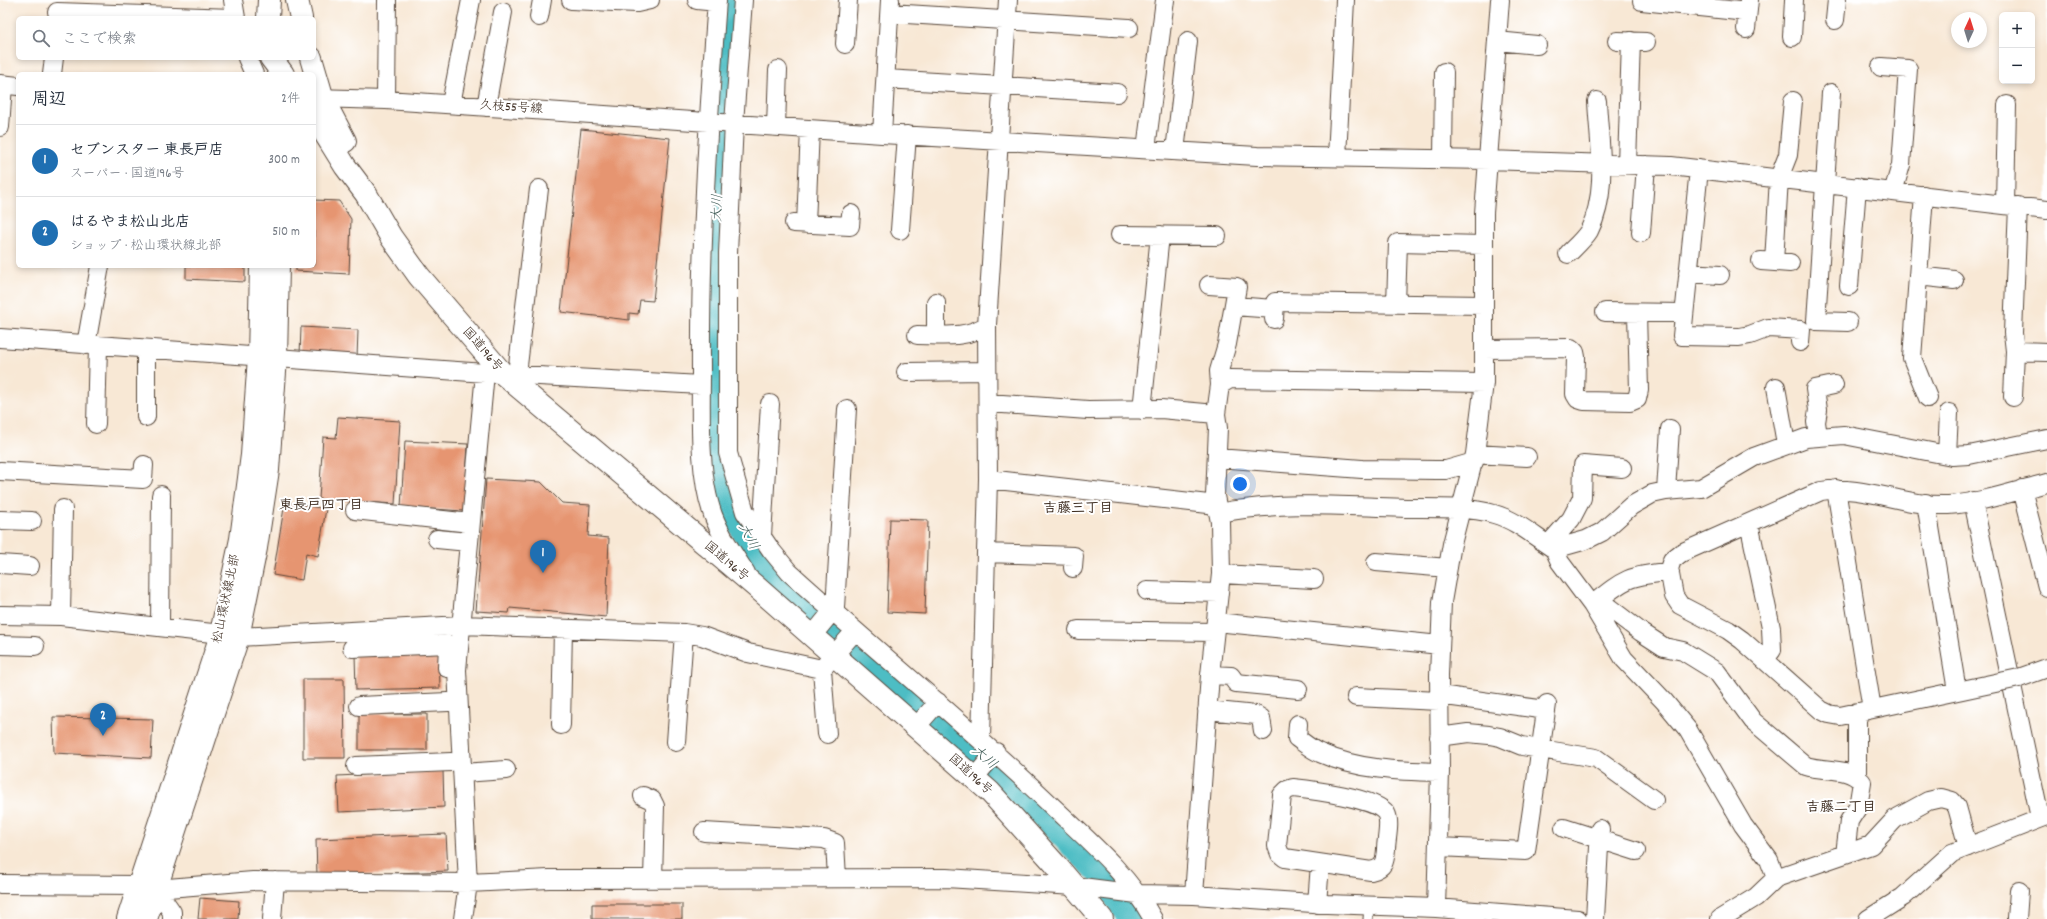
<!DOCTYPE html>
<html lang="ja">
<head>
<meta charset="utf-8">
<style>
  :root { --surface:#fff; --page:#f2f2f3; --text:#1f2937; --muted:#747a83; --line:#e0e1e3; --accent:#1f6fb2 }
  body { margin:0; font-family:Dekko,"Klee One",sans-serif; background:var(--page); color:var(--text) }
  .controls { position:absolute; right:12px; top:12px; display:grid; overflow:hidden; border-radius:6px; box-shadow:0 2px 6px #0003 }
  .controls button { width:36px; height:36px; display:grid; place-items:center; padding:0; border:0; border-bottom:1px solid var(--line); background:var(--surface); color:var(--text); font:20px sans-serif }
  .compass { position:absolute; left:1951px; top:12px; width:36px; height:36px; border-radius:50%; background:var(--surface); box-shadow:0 2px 6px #0003; rotate:4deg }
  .you { position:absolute; left:1240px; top:484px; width:14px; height:14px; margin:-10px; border:3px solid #fff; border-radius:50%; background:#1a73e8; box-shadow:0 0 0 6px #1a73e833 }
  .badge { display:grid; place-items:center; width:26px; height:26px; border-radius:50%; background:var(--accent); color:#fff; font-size:13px; font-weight:700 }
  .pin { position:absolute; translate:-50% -33px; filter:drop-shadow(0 1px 2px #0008) }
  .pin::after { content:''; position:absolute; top:21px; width:14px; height:12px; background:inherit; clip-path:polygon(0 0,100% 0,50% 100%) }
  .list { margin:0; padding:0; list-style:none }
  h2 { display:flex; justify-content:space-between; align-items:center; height:52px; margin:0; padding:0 16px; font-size:17px }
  h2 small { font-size:13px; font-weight:400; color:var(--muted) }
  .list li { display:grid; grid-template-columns:26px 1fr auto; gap:12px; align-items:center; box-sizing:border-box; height:72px; padding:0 16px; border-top:1px solid var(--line) }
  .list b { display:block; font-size:15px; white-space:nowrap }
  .list p { margin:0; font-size:13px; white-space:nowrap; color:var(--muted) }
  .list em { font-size:13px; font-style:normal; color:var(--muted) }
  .icon { flex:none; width:22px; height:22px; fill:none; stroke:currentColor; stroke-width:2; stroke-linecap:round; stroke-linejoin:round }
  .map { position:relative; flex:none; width:2047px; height:919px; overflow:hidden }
  .search { position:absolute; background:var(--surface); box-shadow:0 2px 6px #0003; left:16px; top:16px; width:300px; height:44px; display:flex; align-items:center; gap:10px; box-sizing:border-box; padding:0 14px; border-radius:6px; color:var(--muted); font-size:15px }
  .panel { position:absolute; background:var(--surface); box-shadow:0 2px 6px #0003; left:16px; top:72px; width:300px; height:196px; border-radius:6px }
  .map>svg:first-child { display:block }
</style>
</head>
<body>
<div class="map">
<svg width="2047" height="919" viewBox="0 0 2047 919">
  <rect width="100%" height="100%" fill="#fff"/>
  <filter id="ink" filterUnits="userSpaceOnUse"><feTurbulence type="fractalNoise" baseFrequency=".025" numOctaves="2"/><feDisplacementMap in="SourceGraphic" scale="8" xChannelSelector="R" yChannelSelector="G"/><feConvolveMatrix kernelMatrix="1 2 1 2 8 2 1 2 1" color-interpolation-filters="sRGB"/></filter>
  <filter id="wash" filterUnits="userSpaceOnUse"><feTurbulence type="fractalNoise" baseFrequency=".012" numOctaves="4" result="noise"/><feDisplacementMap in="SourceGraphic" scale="16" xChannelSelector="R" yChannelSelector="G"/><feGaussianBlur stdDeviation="0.9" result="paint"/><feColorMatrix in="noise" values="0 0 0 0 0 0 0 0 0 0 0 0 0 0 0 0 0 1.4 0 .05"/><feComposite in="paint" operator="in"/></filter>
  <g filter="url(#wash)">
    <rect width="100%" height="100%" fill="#f8e8d5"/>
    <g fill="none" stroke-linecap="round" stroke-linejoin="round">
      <path stroke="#4ebdc4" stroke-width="28" d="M730,0L719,191L714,333L717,453L729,500L757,555L835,629L1002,774L1099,870L1132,919"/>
    </g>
    <g id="blocks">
      <path fill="#e69571" d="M581,129L670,138L653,301L640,300L638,314L629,313V320L561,312Z
        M314,200L339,201L351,219L349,274L296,271V266H314Z
        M186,266H245V282L186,279Z
        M301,327L358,330L357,358L300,355Z
        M338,417L400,421L395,504L319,499L323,437L336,438Z
        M405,441L468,444L464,511L401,507Z
        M486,479L541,482L562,503L590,505L588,536L609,538L606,617L510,608L509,613L476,611Z
        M285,502L326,509L318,556L306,553L302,580L273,575Z
        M890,519L928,520L925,614L887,612Z
        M439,653L440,688L356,690L355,655Z
        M303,679H344L345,758H303Z
        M359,714H427V750H359Z
        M53,717L153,719L151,758L54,753Z
        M443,771L444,807L339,812L337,776Z
        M446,834L448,871L317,876L316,839Z
        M200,898L239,901L238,919H198Z
        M592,904H682V919H592Z"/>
    </g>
  </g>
  <g filter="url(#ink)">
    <use href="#blocks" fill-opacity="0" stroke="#574639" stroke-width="1"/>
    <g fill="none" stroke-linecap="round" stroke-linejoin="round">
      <g stroke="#574639" stroke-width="11">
        <path id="service" d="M1368,919L1369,906"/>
      </g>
      <g stroke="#574639" stroke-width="20">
        <path id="minor" d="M233,0L236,18
          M571,0L637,3L650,0
          M697,0L717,2
          M717,0C708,124 700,247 701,371C701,415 698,474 713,515C721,536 734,555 746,573
          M743,0L734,123L728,253V453L745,512L771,550L789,572C876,651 968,725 1053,807C1089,841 1129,875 1153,919
          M1642,1L1747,12
          M57,12L233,18
          M890,13L1129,28
          M539,17L542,0
          M1835,20L1837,0
          M1746,29L1749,0
          M1792,37L1794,0
          M1497,41L1537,45
          M1617,41L1646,42
          M845,44L848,0
          M247,58L254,74
          M1881,67L1908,69L1901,165L1893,192
          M52,74L54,58
          M886,79L1117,93
          M0,84L18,86
          M1831,93L1816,321L1848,322
          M314,98L386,100L882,134L1257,156L1489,160L1671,166L2047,210
          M386,100L387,0
          M451,104L471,0
          M486,107L503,12
          M776,126L778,70
          M0,127L3,85
          M882,134L890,0
          M1146,149L1165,0
          M1175,151L1188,41
          M1337,157L1345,0
          M1443,159L1444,72
          M1627,164L1631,41
          M1699,169L1682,336L1739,337L1750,335L1768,328L1801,330L1800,342
          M1924,195L1912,358L1928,398
          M2005,205L2007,105
          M794,223L850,226L851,214
          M806,224L810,129
          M900,230L907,135
          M1641,233L1646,165
          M1120,235L1217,236
          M1568,254C1575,247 1584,239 1589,231C1609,192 1599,143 1597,101
          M1761,261L1790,263
          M1774,262L1779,178L1788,155L1793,101
          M1688,273L1720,275
          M1918,276L1954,280
          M1849,286L1857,187
          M1396,304L1398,243L1484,245
          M1234,306L1274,309
          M1605,312L1684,313
          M1274,319L1275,302L1484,305
          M917,335C942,335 966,339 987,325
          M936,335V302
          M0,338L485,373L701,385
          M86,345L100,266
          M1484,349L1571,348L1575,352L1576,357L1575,394L1578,399L1584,401L1630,402L1637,399L1639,390L1637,313
          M2015,351L2047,352
          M906,372L987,371
          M517,374L539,189
          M1220,385L1230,379L1484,383
          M1776,387L1786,444
          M2013,397L2015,351L2013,333L2018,206
          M989,403L1088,410L1161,409L1216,414
          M1142,410L1160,235
          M146,417V349
          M96,424L98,346
          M1818,436L1816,422L1818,410L1815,389L1834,385
          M1475,454L1527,457
          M1947,455L1949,413
          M1217,458L1362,469L1436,470H1446L1474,462
          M0,471L143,479L144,465
          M988,479L1217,505
          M1836,489L1872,709
          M2022,489L2047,587
          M1666,491L1670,429
          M1973,501L2040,818
          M1926,503L1957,691
          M355,510L470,523
          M1218,513C1280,501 1344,506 1406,508C1432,508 1470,507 1494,514C1516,520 1535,537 1554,549L1586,540L1602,532L1631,506L1652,494L1666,491L1701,488L1754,457L1806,438L1844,435L1952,456L1969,455L2047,439
          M0,520L32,521
          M1749,523L1771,628L1772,650L1765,659
          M762,536L770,404
          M437,539L468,542
          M1548,545L1571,519L1582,498L1583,465L1622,468
          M1554,549L1560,562L1592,605L1624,659L1664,701L1688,730L1743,825L1769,860L1776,878
          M986,553L1074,556L1073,568
          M1376,562L1448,568
          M0,564L30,566
          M1221,574L1314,579
          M1147,591L1219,593
          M1599,600L1641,632L1664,647L1683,651L1717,672L1753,721L1806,766C1825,772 1847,766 1862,782L1858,807L1849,821L1845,854
          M1592,605C1623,580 1628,575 1670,572
          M0,615L61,616L221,634
          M61,616L63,509
          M1216,622L1440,645
          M160,627L161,495
          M1078,630L1214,632
          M812,636L835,608L847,409
          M238,637L462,625L684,633L702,636L748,653L822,669L855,631
          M0,645L35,646
          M352,648L448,644L447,668
          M822,669L827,734
          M1210,675L1231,676L1236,683L1298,689
          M2019,678L2047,668
          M2000,682L1840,716L1829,714L1821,710L1742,640L1728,630L1680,605L1674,596L1669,569L1672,560L1681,553L1821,491C1864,484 1905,507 1948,505C1981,503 2015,491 2047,483
          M1439,695L1546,710
          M1356,697L1439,701
          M359,706L448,702
          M1207,710L1256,715L1261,718L1263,731
          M1857,712V778
          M1298,724L1297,738C1304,743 1312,750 1320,753C1358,770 1399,771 1440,772
          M561,725L563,629
          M916,727L938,702
          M1439,737L1468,733L1489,735L1500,737L1522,746L1596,758L1654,800
          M981,739L988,479L987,325L1008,0
          M676,742L684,633
          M356,766L451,762
          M463,773L506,770
          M974,778L996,752
          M1293,788C1312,790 1376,798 1386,813C1391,822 1386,840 1386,849C1385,862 1384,868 1371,871L1285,858L1280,854L1277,846L1282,795L1287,790Z
          M643,796L652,800L655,806L653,879
          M1564,828L1636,851
          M704,832L824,839L835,843L837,878
          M1438,847L1526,851L1547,704
          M0,884L139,885L156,889L253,881L468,883L549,879L946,878L1074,886L1137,894L1194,895L1327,904L1436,908L1578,919
          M156,889L172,912V919
          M1194,895L1210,675L1221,574L1220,522L1215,496L1218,428L1216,414L1220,385L1219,371L1227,344L1237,287L1209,285
          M1317,904L1320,864
          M1436,908L1440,772L1439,675L1442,602L1452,544L1475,454L1484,383V213L1500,0
          M272,919L275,881
          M463,919L468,883L457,670L485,373
          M1595,919L1600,829
          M1720,919L1756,897L1776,878L1871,845L1895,819L1928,801L1941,798L1952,801L1957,807L1968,847
          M1868,919L1903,897L1952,853L2047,816
          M2017,919L2019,891"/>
      </g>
      <g stroke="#574639" stroke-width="24">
        <path id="tertiary" d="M128,919L220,638L241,539L252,455L259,357L261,266
          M146,919L238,637L256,548L268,470L276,358L278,266"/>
      </g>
      <g stroke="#574639" stroke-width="24">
        <path id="trunk" d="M297,0L301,18
          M268,18L269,0
          M271,58L283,74
          M311,58L323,99L345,141
          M314,116L345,166L366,194L391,237L419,276L502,373L754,585L990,792L1055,864L1102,919"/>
      </g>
      <use href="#service" stroke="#fff" stroke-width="9"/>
      <use href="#minor" stroke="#fff" stroke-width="18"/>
      <use href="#tertiary" stroke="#fff" stroke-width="22"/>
      <use href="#trunk" stroke="#fff" stroke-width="22"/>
      <g stroke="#574639" stroke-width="20" stroke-linecap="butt">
        <path id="minor-bridge" d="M2000,682L2019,678"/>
      </g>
      <use href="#minor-bridge" stroke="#fff" stroke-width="18"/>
    </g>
  </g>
  <g text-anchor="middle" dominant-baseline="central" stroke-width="4" stroke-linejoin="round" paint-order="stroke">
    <g font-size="13" fill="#3b2a1e" stroke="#fff">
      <text transform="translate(511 108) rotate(4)">久枝55号線</text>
      <text transform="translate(482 350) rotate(49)">国道196号</text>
      <text transform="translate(726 562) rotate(40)">国道196号</text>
      <text transform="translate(227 599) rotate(-78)">松山環状線北部</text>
      <text transform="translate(970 775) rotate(42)">国道196号</text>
    </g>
    <g font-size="14" font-style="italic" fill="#425d58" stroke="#fff">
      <text transform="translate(718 208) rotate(-88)">大川</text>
      <text transform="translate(748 537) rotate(62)">大川</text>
      <text transform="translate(984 758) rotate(41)">大川</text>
    </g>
    <g font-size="14" font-weight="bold" fill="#3b2a1e" stroke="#fff">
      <text x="321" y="506">東長戸四丁目</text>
      <text x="1078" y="509">吉藤三丁目</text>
      <text x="1841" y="808">吉藤二丁目</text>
    </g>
  </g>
</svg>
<div class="controls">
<button>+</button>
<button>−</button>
</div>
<svg class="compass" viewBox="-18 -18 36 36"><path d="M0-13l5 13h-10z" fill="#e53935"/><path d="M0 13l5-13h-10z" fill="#747a83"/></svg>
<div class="you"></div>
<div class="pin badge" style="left:543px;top:573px">1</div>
<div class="pin badge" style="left:103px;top:736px">2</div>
<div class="search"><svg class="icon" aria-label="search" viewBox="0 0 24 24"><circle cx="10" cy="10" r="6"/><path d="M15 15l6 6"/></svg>ここで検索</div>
<section class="panel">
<h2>周辺<small>2件</small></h2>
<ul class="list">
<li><span class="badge">1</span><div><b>セブンスター 東長戸店</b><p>スーパー · 国道196号</p></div><em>300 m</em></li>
<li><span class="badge">2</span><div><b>はるやま松山北店</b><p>ショップ · 松山環状線北部</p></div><em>510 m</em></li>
</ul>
</section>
</div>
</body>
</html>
